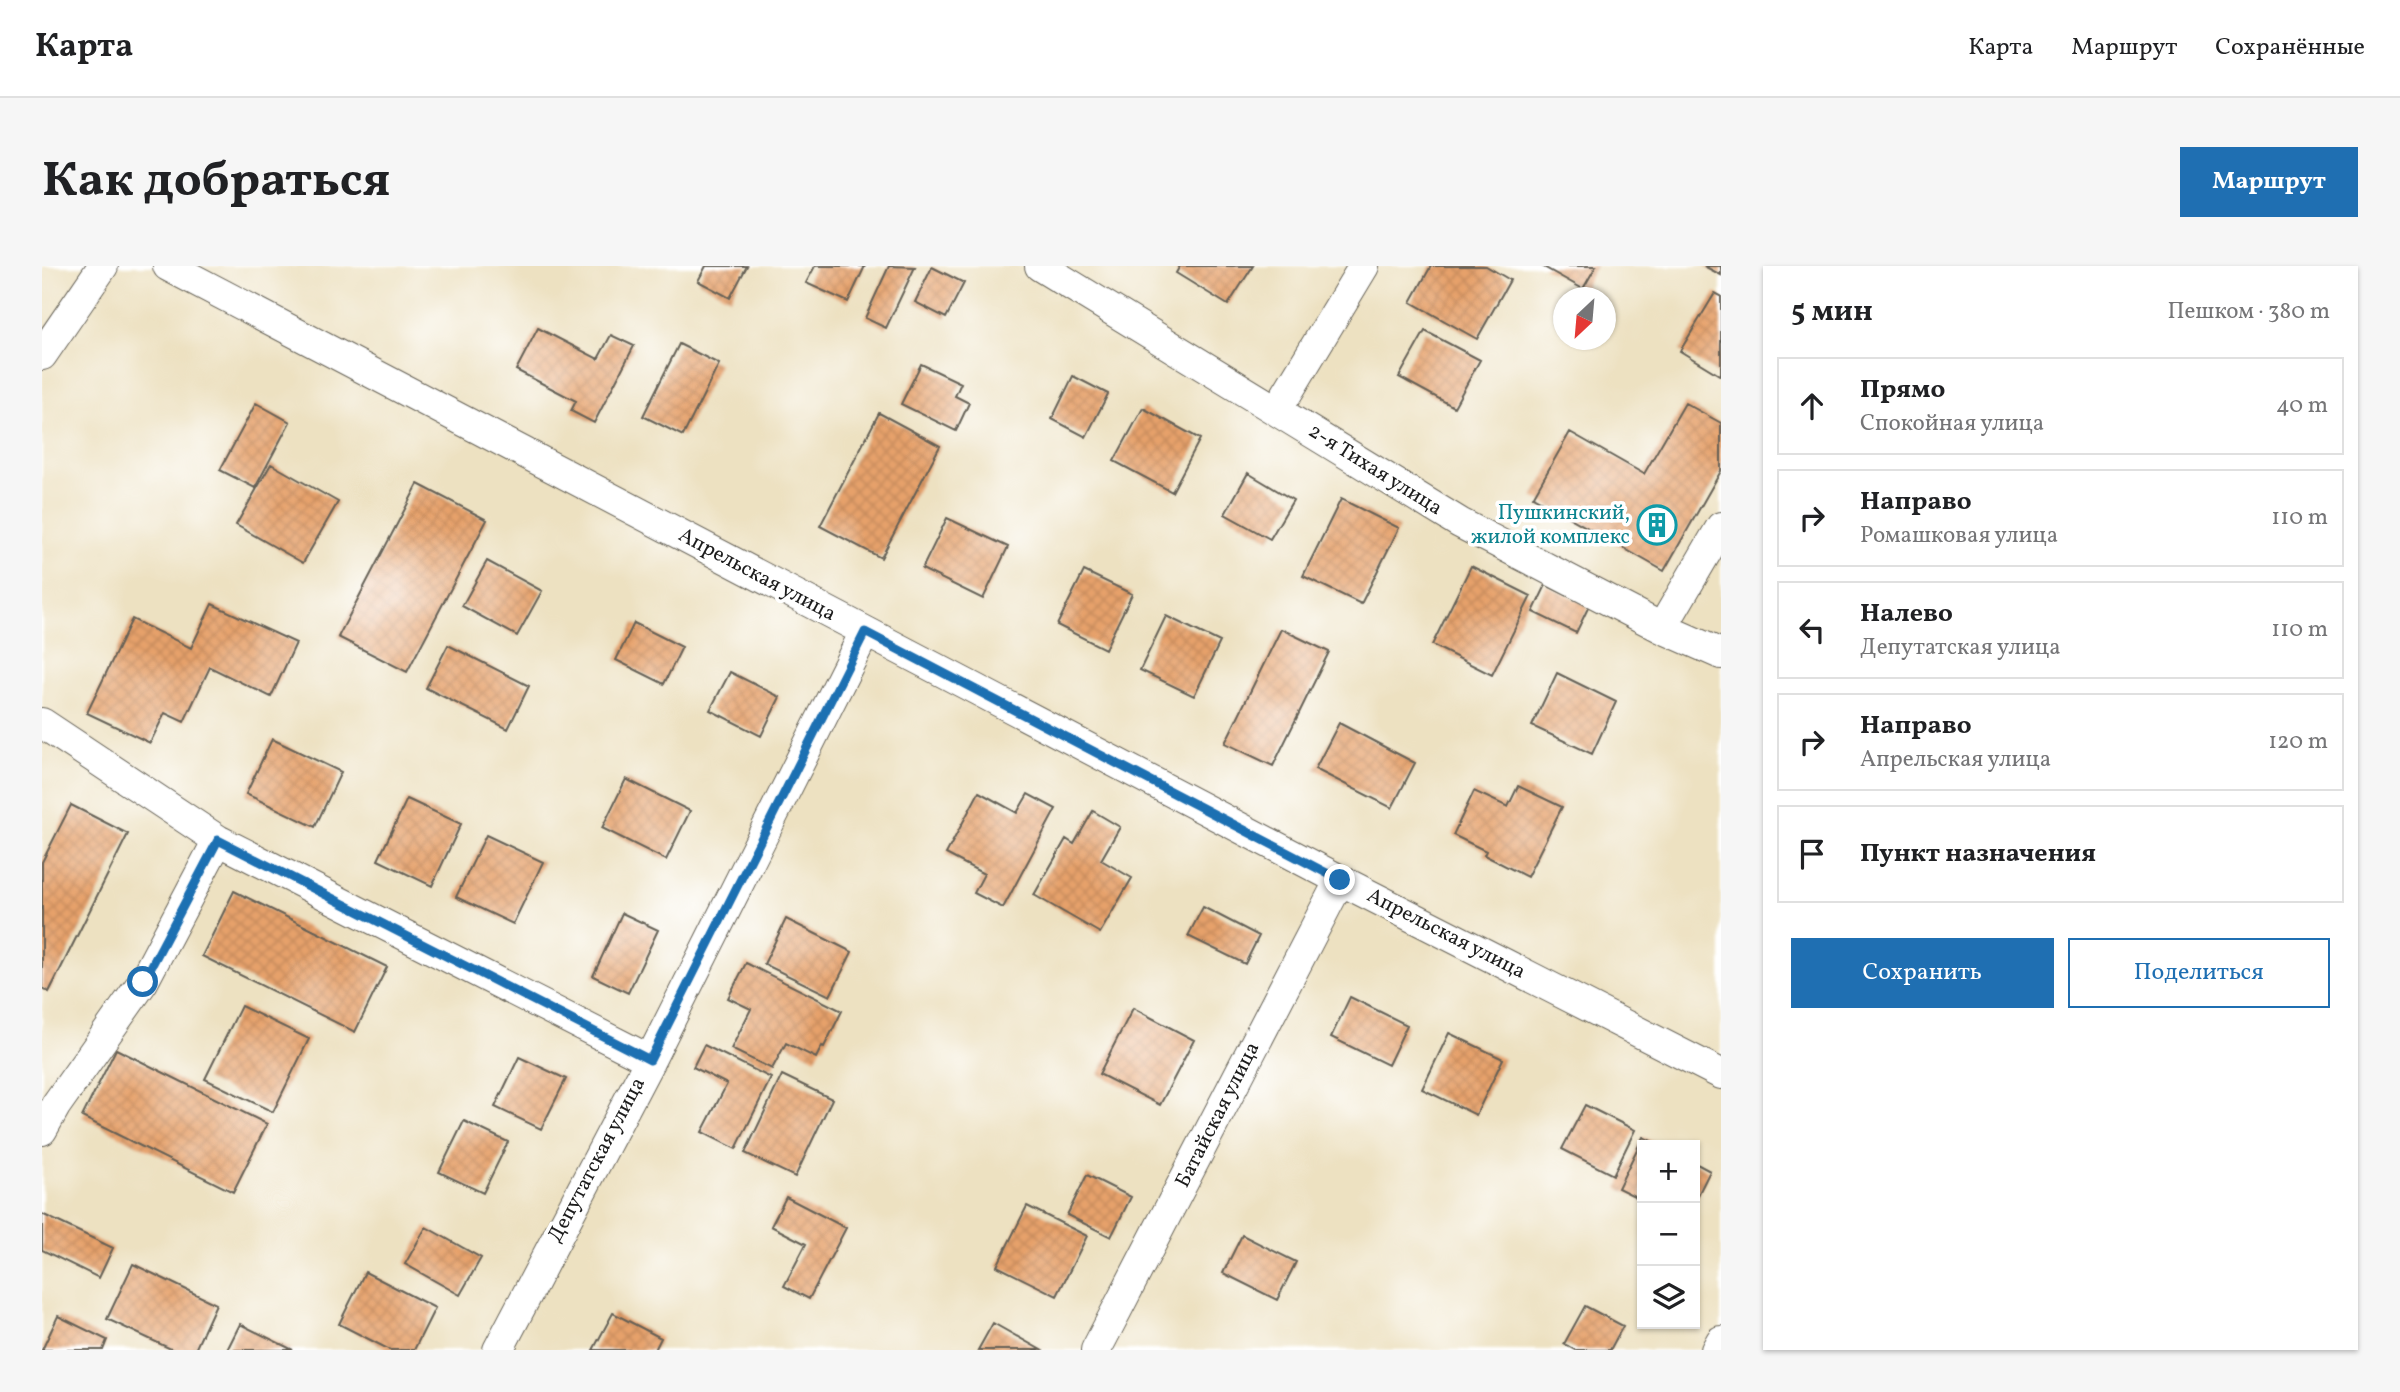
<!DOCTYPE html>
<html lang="ru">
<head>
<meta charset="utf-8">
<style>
  :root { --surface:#fff; --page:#f6f6f6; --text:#202124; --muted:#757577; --line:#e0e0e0; --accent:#1f6fb2 }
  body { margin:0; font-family:Vollkorn,serif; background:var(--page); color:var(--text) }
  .controls { position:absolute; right:21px; bottom:21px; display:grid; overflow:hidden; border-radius:0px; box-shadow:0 2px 5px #0004 }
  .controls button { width:63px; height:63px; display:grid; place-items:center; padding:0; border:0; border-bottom:2px solid var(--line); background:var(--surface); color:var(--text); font:35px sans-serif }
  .compass { position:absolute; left:1511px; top:21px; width:63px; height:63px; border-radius:50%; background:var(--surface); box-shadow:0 2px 5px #0004; rotate:206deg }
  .stop { position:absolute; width:21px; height:21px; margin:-16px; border:5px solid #1f6fb2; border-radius:50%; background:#fff }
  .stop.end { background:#1f6fb2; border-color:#fff; box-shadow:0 2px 7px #0008 }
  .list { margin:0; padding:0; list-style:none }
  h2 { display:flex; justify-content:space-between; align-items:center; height:91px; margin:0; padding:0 28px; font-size:30px }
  h2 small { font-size:23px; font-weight:400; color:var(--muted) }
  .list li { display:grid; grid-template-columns:46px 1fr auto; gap:21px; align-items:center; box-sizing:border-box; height:98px; margin:0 14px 14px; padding:0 14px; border:2px solid var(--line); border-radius:0px }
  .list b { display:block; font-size:26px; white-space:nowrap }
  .list p { margin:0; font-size:23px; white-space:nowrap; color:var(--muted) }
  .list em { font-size:23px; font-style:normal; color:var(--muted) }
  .actions { display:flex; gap:14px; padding:21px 28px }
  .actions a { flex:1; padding:16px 0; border:2px solid var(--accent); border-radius:0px; text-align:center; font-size:24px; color:var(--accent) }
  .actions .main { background:var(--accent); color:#fff }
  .icon { flex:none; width:38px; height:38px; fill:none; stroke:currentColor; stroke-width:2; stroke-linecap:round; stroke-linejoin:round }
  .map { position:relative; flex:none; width:1679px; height:1084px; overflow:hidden; border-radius:0px }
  header { display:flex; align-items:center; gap:42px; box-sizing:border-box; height:98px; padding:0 35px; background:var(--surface); border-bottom:2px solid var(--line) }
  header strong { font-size:33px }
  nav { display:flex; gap:38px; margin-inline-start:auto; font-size:24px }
  .intro { display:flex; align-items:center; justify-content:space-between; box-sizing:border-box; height:168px; padding:0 42px }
  h1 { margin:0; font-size:49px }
  .button { padding:18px 32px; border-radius:0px; background:var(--accent); color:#fff; font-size:24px; font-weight:700 }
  main { display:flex; gap:42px; padding:0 42px }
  aside { flex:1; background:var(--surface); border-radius:0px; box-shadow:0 2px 5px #0004 }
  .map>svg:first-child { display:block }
</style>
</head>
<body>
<header>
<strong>Карта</strong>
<nav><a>Карта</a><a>Маршрут</a><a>Сохранённые</a></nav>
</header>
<div class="intro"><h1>Как добраться</h1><a class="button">Маршрут</a></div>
<main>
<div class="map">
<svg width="1679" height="1084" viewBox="0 0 1679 1084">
  <defs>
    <pattern id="building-cross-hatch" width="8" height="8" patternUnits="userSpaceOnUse" patternTransform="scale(1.75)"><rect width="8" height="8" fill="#e6a16b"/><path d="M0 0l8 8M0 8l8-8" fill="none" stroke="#c58a5c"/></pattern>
  </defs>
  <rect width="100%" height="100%" fill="#fff"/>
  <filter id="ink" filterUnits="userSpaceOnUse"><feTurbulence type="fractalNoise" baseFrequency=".0143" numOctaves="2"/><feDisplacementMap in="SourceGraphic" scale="14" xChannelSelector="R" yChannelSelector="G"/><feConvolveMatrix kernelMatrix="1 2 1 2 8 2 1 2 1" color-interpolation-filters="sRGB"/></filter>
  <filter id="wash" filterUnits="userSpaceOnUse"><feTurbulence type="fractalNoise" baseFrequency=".00686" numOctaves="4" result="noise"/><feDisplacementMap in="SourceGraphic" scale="28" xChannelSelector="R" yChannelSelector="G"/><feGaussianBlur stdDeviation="1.57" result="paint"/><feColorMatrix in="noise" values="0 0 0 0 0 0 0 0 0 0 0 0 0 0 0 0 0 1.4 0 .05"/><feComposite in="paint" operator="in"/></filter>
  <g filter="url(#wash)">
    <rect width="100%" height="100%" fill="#ede1c1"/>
    <g id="blocks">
      <path fill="url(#building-cross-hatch)" d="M664,0H705L688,32L656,15Z
        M773,0H823L806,36L764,17Z
        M847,0L873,1L844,62L823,52Z
        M1138,0H1211L1186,39L1134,7Z
        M1389,0H1444L1468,14L1435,73L1369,36Z
        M1500,0H1554L1541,23Z
        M1662,0H1679V9Z
        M890,1L922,17L904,52L873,36Z
        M1673,27L1679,30V110L1638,85Z
        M496,62L556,93L569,69L592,80L552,157L529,145L534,135L474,104Z
        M1383,65L1438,94L1412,141L1357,111Z
        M637,78L677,98L641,170L601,150Z
        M879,98L919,117L913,130L927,137L914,165L859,138Z
        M1031,110L1066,128L1044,171L1010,153Z
        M214,137L248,156L213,222L178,204Z
        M1643,137L1679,157V205L1622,305L1491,231L1528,166L1602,208Z
        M1101,142L1158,173L1130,226L1072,195Z
        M837,147L898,180L839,292L778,260Z
        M229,198L296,236L261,297L194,259Z
        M1206,207L1251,234L1228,273L1183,248Z
        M376,218L445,254L365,406L296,371Z
        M1299,233L1357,262L1319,338L1261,310Z
        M905,252L966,281L941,333L880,303Z
        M445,295L500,325L475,370L420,340Z
        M1429,300L1489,330L1450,409L1390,379Z
        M1042,305L1090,328L1063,383L1015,359Z
        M1504,319L1547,340L1534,367L1491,346Z
        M170,338L254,377L229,431L168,401L142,456L123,447L108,477L45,447L90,353L149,382Z
        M1124,350L1178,376L1152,430L1098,404Z
        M592,357L640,381L622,418L574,394Z
        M1239,363L1287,386L1231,500L1183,477Z
        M406,379L487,420L466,463L384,422Z
        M688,406L738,431L719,470L668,444Z
        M1515,407L1574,436L1550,488L1490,460Z
        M1297,457L1373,497L1350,542L1273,503Z
        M230,473L299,506L273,561L204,528Z
        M584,513L648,545L624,594L560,562Z
        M1476,520L1520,541L1485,611L1442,589L1444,585L1411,569L1432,525L1466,541Z
        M937,526L975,547L986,528L1014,543L961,642L932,627L942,608L904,588Z
        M365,533L419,558L390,620L336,594Z
        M29,539L86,568L7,726L0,722V596Z
        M1051,545L1078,561L1059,594L1090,612L1058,667L992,629L1024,573L1032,578Z
        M444,569L501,596L471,658L414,631Z
        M192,625L345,701L313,766L160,690Z
        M1161,641L1217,670L1203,698L1146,670Z
        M580,647L616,664L586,727L551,710Z
        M744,653L810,686L788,730L722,698Z
        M704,697L800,745L782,781L780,780L774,792L744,777L730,803L689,783L709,743L686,732Z
        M1308,731L1365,759L1346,799L1289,771Z
        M199,740L267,773L231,846L163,813Z
        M1091,742L1152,774L1118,839L1057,808Z
        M1407,767L1461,793L1434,849L1380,823Z
        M662,779L729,812L694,883L660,866L685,818L651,801Z
        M74,783L225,858L191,926L40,851Z
        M477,791L524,813L499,863L453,841Z
        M740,809L790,833L753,911L703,887Z
        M1543,839L1593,864L1571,909L1520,883Z
        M422,855L466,876L441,927L397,906Z
        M1601,871L1617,879H1600V934L1576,922Z
        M1653,897L1668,905L1653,935Z
        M1045,909L1089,931L1069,971L1025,949Z
        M744,931L804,962L767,1033L742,1020L764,978L729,960Z
        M985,940L1045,970L1015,1030L955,1000Z
        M0,948L71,982L57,1012L0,984Z
        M384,961L439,992L418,1029L363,998Z
        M1200,969L1254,996L1235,1034L1181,1007Z
        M91,998L174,1038L153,1084H131L65,1053Z
        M323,1006L393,1042L372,1084H348L297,1058Z
        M1543,1040L1581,1060L1568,1084H1533L1522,1078Z
        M571,1047L619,1072L613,1084H551Z
        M16,1050L65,1074L61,1084H0Z
        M951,1057L999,1084H936Z
        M198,1058L251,1084H185Z"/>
    </g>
  </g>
  <g filter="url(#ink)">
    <use href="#blocks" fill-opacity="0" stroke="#656156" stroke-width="2"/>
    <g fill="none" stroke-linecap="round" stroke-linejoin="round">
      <g stroke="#656156" stroke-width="32">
        <path id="minor" d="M126,0L1298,614L1679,808
          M998,0L1418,257L1620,362L1679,388
          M0,89L61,0
          M1235,144L1322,0
          M1620,362L1679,261
          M0,457L176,574L608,794
          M0,864L14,839L101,716L176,574
          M456,1084L608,794L823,366
          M1054,1084L1298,614
          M1674,1084L1679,1075"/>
      </g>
      <use href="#minor" stroke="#fff" stroke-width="30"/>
    </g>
  </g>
  <g fill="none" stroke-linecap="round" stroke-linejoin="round" filter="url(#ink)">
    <path stroke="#1f6fb2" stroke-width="9" d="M101,716L176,574L608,794L823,366L1298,614"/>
  </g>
  <defs>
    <g id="building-ring" transform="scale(2.0125)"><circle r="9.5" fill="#fff" stroke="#0f9aa8" stroke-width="1.5"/><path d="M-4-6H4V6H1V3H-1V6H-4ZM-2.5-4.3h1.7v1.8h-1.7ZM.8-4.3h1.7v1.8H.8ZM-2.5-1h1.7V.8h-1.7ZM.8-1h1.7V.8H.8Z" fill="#0f9aa8"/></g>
  </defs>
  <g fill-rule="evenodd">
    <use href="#building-ring" x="1615" y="259"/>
  </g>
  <g text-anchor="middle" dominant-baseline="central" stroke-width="7" stroke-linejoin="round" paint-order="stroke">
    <g font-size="21" fill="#1c1c1c" stroke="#fff">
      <text transform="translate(1333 204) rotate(32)">2-я Тихая улица</text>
      <text transform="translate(715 309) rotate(28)">Апрельская улица</text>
      <text transform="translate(1404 668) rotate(27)">Апрельская улица</text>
      <text transform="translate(1176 849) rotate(-63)">Батайская улица</text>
      <text transform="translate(555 894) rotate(-62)">Депутатская улица</text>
    </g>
    <g font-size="21" fill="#0d838f" stroke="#fff" text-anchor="end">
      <text x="1588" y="247">Пушкинский,<tspan x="1588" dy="24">жилой комплекс</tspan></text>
    </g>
  </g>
</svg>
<div class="controls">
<button>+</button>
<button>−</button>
<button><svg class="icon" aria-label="layers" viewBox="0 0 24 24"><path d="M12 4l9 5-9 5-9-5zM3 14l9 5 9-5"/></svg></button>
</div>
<svg class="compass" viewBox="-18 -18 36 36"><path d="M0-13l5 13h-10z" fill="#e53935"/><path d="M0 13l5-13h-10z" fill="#757577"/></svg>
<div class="stop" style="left:101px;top:716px"></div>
<div class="stop end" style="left:1298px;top:614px"></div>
</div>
<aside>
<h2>5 мин<small>Пешком · 380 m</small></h2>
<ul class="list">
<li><svg class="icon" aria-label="ahead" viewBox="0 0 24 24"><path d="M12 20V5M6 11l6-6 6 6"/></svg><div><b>Прямо</b><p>Спокойная улица</p></div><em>40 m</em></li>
<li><svg class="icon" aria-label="right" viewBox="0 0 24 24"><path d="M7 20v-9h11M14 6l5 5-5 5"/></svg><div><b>Направо</b><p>Ромашковая улица</p></div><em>110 m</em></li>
<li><svg class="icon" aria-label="left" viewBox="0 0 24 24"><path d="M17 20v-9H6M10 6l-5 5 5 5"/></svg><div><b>Налево</b><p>Депутатская улица</p></div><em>110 m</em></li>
<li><svg class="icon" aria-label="right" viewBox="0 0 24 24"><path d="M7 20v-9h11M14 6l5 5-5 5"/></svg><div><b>Направо</b><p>Апрельская улица</p></div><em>120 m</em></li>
<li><svg class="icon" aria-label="arrive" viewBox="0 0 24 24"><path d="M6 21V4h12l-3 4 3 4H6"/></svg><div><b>Пункт назначения</b></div></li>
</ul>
<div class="actions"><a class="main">Сохранить</a><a>Поделиться</a></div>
</aside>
</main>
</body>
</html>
